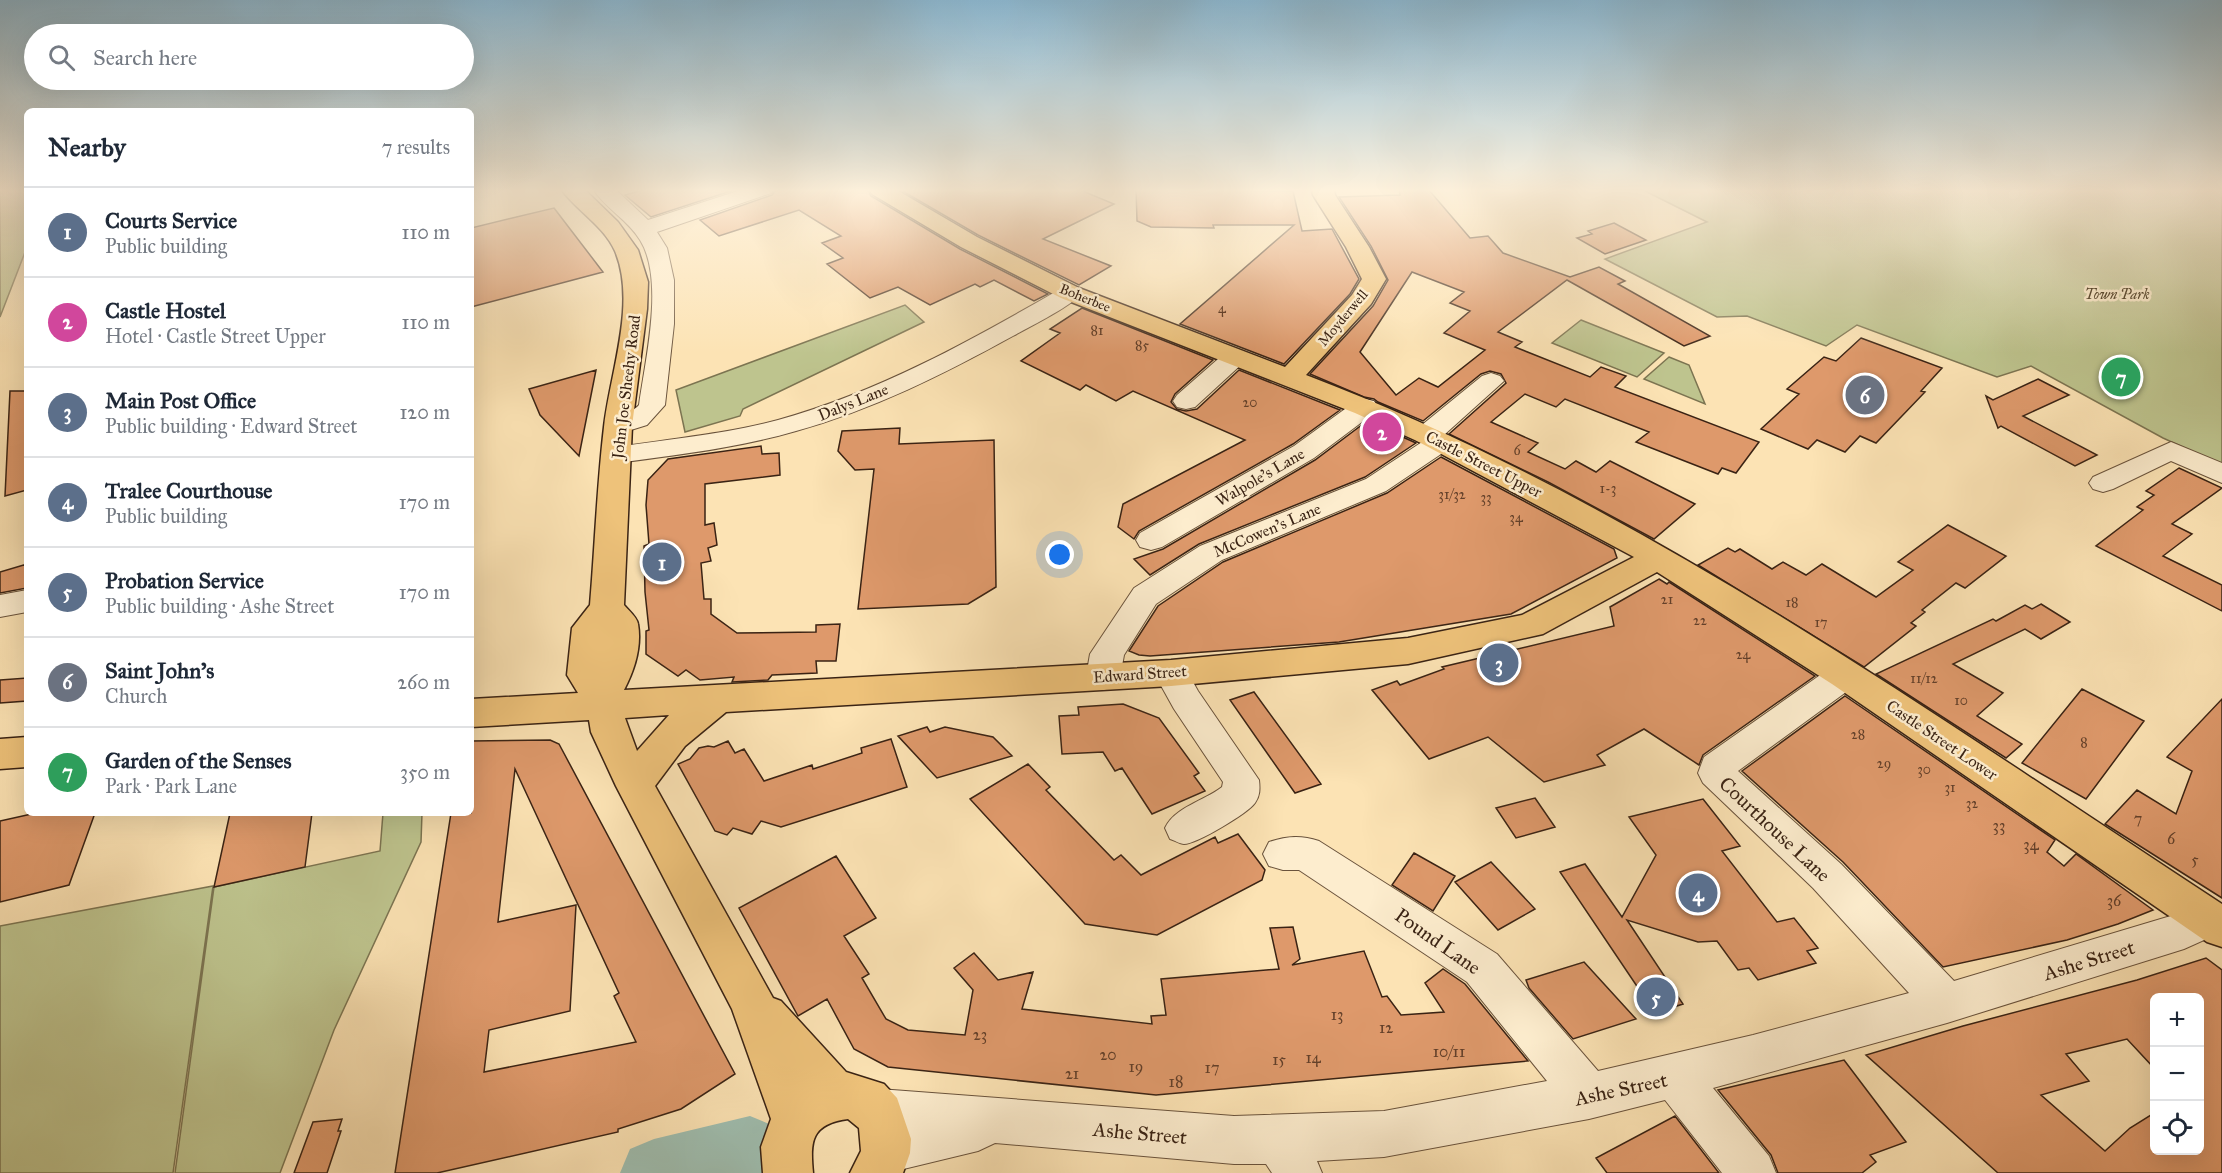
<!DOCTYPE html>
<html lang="en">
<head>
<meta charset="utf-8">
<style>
  :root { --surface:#fff; --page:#f2f2f3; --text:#1f2937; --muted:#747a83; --line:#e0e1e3; --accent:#8f2418 }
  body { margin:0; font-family:"IM FELL Great Primer",serif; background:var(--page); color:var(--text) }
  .controls { position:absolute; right:18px; bottom:18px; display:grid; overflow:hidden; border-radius:9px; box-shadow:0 6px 24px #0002 }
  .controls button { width:54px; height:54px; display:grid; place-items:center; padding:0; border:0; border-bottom:2px solid var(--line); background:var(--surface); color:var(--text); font:30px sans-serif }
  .you { position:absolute; left:1060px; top:555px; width:21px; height:21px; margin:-15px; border:4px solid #fff; border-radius:50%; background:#1a73e8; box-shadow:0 0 0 9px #1a73e833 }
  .badge { display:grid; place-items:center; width:39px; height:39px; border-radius:50%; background:var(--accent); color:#fff; font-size:20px; font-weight:700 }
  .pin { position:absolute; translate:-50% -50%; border:3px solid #fff; box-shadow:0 2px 6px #0006 }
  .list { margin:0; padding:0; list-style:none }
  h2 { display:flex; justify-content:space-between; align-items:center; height:78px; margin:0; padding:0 24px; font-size:26px }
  h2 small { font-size:20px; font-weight:400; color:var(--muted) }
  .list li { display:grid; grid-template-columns:39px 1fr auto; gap:18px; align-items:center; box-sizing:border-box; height:90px; padding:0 24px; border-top:2px solid var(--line) }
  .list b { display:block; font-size:22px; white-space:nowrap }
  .list p { margin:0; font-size:20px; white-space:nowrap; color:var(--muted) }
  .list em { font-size:20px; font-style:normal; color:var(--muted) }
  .icon { flex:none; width:33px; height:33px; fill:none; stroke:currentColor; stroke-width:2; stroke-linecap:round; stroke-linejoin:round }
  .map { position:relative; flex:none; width:2222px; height:1173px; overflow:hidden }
  .search { position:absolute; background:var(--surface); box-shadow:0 6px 24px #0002; left:24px; top:24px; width:450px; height:66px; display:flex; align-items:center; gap:15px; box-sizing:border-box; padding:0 21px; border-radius:33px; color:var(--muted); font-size:22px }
  .panel { position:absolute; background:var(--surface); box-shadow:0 6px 24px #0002; left:24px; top:108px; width:450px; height:708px; border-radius:9px }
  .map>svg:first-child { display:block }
</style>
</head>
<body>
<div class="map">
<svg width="2222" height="1173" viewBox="0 0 2222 1173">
  <rect width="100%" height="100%" fill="#fce3b4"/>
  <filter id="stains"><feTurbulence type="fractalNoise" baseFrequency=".00333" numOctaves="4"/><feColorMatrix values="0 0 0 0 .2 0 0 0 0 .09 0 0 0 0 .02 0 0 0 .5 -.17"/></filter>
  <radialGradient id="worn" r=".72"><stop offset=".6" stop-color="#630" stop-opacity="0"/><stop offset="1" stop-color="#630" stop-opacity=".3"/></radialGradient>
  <path fill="#bec48e" stroke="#7c7451" stroke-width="1.5" d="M0,189H27V247L0,317Z
    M1641,189H2222V465L2163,438L2031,366L1997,377L1857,325L1826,346L1747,316L1717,317L1605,259L1707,222Z
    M905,305L924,322L743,409L740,416L685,432L676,390Z
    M1581,320L1664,353L1637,377L1552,343Z
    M1669,357L1689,365L1705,404L1644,379Z
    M383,813H422L421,842L334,1030L280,1173H175L214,887L380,851Z
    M213,886L173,1173H0V926Z"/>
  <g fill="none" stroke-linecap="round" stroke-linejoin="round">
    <path fill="#9fbeb0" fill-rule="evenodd" d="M750,1116L774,1126L784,1150L774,1173H620L630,1149L654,1139Z"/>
  </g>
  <path fill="#de996b" stroke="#3a2314" stroke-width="1.5" fill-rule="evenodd" d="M646,189H737L651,217L625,195Z
    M776,189H867L871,196L960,249L1048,294L1034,301L994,280L980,287L975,284L930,305L898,287L870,298L827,264L843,258L822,243L841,236L799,210L719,236L700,220L772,195Z
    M899,189H1078L1114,204L1043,239L1111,266L1079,285L978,235Z
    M1136,189L1293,191L1302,231L1332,229L1359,279L1350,294L1284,364L1180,324L1294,225H1213L1214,228L1151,227L1137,221Z
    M1399,189H1428L1470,238L1488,236L1503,253L1570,277L1599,267L1625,281L1618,284L1710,336L1684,346L1567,280L1498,332L1522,342L1515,347L1590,377L1601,367L1626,376L1615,387L1759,442L1736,473L1722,468L1718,474L1636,442L1649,432L1565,399L1556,407L1525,394L1491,422L1538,443L1528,452L1565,469L1576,461L1596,472L1610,461L1695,504L1654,539L1548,482L1449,434L1506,383L1501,374L1490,371L1481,374L1423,421L1378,402L1374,399L1364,397L1310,374L1373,306L1388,280L1371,246L1339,197L1400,195ZM1412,272L1464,292L1450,303L1470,311L1444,333L1485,350L1438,387L1419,378L1396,395L1360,352Z
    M554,208L603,272L471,307V228Z
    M1614,223L1646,240L1605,254L1577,238L1592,234L1588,231Z
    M1082,308L1213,360L1175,394L1171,402L1177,409L1186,411L1197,409L1239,370L1340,410L1293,444L1139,531L1134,539L1118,527L1123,504L1245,440L1133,391L1116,401L1086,385L1080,390L1021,361L1060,333L1050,329Z
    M1861,338L1942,368L1921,391L1925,392L1876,443L1860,436L1845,452L1817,440L1808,449L1761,429L1799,394L1787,389L1824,357L1836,361Z
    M596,370L579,456L540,415L529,389Z
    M2038,379L2069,395L2023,416L2097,455L2075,466L2001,426L1998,428L1986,396L1993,400Z
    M10,391H27V490L5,496Z
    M1367,421L1416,443L1365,477L1199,544L1150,575L1134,559L1163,549L1315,460Z
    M900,428L899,444L994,440L996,587L968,604L858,609L874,469L855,470L838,451L842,431Z
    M761,446L762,454L779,453L780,475L705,484V525L714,523L717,545L708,548L711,561L701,563L704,599H711V614L737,633L816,632V625L840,624L836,661H816L817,673L772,675L768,680L732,682L734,677L700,680L686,670L678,676L646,654V631L649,630L645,592L644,546L649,544L646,505L648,480L668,459Z
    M1441,457L1614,549L1617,558L1511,614L1339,642L1150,656L1139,655L1129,651L1158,606L1223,562L1387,493Z
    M2179,468L2222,488L2172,524L2192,534L2163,556L2222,585V611L2096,546L2143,510L2137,507L2154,495L2146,491Z
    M1948,525L2006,556L1965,588L1956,583L1922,610L1925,612L1911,623L1916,626L1864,667L1698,565L1728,548L1735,552L1740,549L1772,569L1783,562L1806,575L1822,564L1876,597L1913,570L1898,562Z
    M27,564V588L0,593V572Z
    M1659,579L1667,584L1669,582L1815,676L1703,755L1699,765L1644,729L1597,755L1605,765L1544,782L1488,737L1429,759L1372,690L1397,681L1400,685L1444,669L1442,667L1614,626L1610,607Z
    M2041,604L2070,622L2041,639L2025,629L1953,664L2003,693L1977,716L2022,744L2006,758L1876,674L1993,619L1996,621L2025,605L2032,609Z
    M27,678V701L0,703V680Z
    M2082,689L2144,721L2086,799L2022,763Z
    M1254,692L1321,784L1295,793L1230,700Z
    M1845,696L2055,840L2047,852L2064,866L2076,854L2153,910L2118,924L2067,940L1943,967L1843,862L1742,771Z
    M2222,699V898L2105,824L2137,790L2176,814L2192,771L2167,757Z
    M1123,704L1159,718L1199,773L1194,776L1205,791L1152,814L1122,768L1115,771L1103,752L1062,754L1059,716L1079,715L1078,707Z
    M927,727L930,732L945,727L993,737L1012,756L937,778L898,736Z
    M891,739L907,787L781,827L761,821L752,834L733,828L727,835L715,831L678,764L690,759L699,748L708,746L714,747L728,741L735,753L744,749L764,781L812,765L813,769L862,753L861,748Z
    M550,740L559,744L735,1074L681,1109L618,1129V1132L437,1173H395L451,813H471V741ZM515,769L619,993L614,996L636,1042L484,1072L489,1030L570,1011L576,905L498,922Z
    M1028,764L1050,787L1046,790L1114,860L1121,855L1141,875L1215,837L1218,843L1238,834L1265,870L1262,880L1157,935L1085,924L970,799Z
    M1535,798L1555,827L1516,838L1496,808Z
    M1703,799L1740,846L1722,851L1777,922L1794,918L1818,948L1807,951L1816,963L1758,980L1749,968L1738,970L1717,941L1698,942L1627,920L1683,1004L1655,1013L1560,872L1585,864L1622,917L1656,855L1629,817Z
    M36,813H95L69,885L0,902V821Z
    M230,813H312L305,867L214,887Z
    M1414,853L1455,876L1433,911L1392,885Z
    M836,856L876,918L844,936L869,974L862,978L886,1019L908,1030L965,1035L973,990L954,968L974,953L998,980L1033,972L1022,1009L1152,1024L1151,1016L1166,1015L1161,979L1279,969L1270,928L1293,927L1300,959L1292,965L1364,951L1382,997L1387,996L1401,1015L1444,1012L1425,983L1443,969L1465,984L1528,1061L1156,1095L888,1067L854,1049L827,999L798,1016L739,908Z
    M1491,862L1535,909L1498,930L1455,882Z
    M2206,958L2222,970V1173H1998L1866,1055L1963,1026L2137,980ZM2154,998H2199V1150H2154V1113L2130,1128L2105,1151L2041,1095L2089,1081L2066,1054L2127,1039L2154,1068Z
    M1584,962L1636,1019L1573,1039L1529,988L1526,980Z
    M1844,1060L1906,1142L1870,1155L1876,1162L1862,1173H1778L1771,1155L1718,1090Z
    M1675,1116L1719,1173H1607L1596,1158Z
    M342,1119L338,1131H341L327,1173H294L313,1122Z"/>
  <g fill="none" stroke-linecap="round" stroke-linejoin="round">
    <g stroke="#6a533c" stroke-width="2">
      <path id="minor" d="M593,189H615L648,220L744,189H774L771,193L657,232L667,248L674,280V324L665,405L647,425L618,434L608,432L605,426C612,415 629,416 639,405C645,360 665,280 640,240C628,220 605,208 593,189Z
        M1070,286L1078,288L1082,293C1072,306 1029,327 1013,336C944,374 872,410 796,431C738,448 677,455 617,463L607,461L603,455L607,449L617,447C671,439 726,434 778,420C879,392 972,340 1062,288Z
        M1235,349L1244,352L1248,357L1244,362L1195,407L1186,409L1177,407L1173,401L1177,395L1226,352Z
        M1491,373L1500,376L1504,381L1444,435L1450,436L1454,442L1450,448L1386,491L1222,560L1156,604L1124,655L1120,677L1115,686L1103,690L1091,686L1086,677L1090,654L1134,588L1200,546L1366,479L1422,442L1417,441L1413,435L1417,429L1482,376Z
        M1365,399L1374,401L1378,407L1374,413L1314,458L1162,547L1151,550L1140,547L1136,540L1140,533L1294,446L1356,401Z
        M2171,442L2222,463V483L2171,461L2113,489L2103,492L2093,489L2089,483L2093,477Z
        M27,590V612L0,617V595Z
        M1171,661L1183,664L1198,691L1259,780C1260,789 1260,796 1255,803C1248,813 1197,844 1184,844C1180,844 1174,840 1170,839L1165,828C1175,807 1204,801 1222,787L1223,782L1174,709L1154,673L1159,664Z
        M1845,662L1857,666L1862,675L1857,684L1738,771L1841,864L1954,981L2174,915L2209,900L2222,905V932L2184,949L1947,1023L1713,1088L1769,1156L1776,1173H1722L1665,1100L1589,1119L1384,1157L1317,1161L1322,1173H1272L1266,1164H1234L995,1143L978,1151L887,1173L870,1166L863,1149L871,1132L863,1128L856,1112L863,1096L879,1089L1234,1116L1384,1111L1547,1081L1467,982L1299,870H1283L1269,866L1263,854L1269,842C1287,836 1301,835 1319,841L1497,954L1598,1071L1753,1035L1909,993L1813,888L1703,783L1698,773L1704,757L1833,666Z"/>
    </g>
    <g stroke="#3a2314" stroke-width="3">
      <path id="major" d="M561,189H584L618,222L638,250L648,282L647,309L632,426L624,605C629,611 637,617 638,624C642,647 634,671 624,690L1171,660L1408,638L1522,615L1634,557L1417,441L1355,413L1061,298L961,247L872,194L869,189H895L977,237L1079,288L1285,367L1352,295L1362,279L1346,247L1313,195L1312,189H1334L1335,195L1369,247L1386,279L1371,304L1306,375C1637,501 1928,712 2222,904V947L2207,942L1832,684L1657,572L1543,634L1408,664L1171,686L726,712L685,746L655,786L773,998L781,1001L846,1072L884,1084L897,1098L911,1139L910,1153L903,1173H850L861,1151L859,1128L848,1119C811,1124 810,1141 813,1173H763L761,1147L771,1119L732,1009L616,786L591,732L589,720L471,727V699L578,693L567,675L572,628L590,605C595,546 597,486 604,427C610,373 637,303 615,251C604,226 577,211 561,189ZM669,715L637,751L625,718Z
        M27,737V767L0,769V739Z"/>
    </g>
    <use href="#minor" fill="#fdedce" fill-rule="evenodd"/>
    <use href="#major" fill="#eec27a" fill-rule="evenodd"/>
  </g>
  <linearGradient id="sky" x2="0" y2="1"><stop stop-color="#8bb8d2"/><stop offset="0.54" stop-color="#fef2dd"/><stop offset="1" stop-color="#fef2dd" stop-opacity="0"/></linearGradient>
  <rect width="2222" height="353" fill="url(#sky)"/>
  <g text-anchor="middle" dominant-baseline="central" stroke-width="5" stroke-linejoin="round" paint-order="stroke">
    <g font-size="14" font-style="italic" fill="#5b4b32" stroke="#fdedce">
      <text x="2117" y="294">Town Park</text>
    </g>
    <g font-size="14" fill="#3a2314" stroke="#fdedce">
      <text transform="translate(1085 298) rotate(22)">Boherbee</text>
      <text transform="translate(1343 318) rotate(-50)">Moyderwell</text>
    </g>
    <g font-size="14" fill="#63402a">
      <text x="1222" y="308">4</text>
      <text x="1097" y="330">81</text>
      <text x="1142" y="345">85</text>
      <text x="1250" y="402">20</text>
      <text x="1517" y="450">6</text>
      <text x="1608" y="488">1-3</text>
      <text x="1452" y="494">31/32</text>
      <text x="1486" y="497">33</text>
      <text x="1516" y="517">34</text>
      <text x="1667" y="599">21</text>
      <text x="1792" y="602">18</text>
      <text x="1700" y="620">22</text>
      <text x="1821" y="622">17</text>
      <text x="1743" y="654">24</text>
      <text x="1924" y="678">11/12</text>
      <text x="1961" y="700">10</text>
      <text x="1858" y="734">28</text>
      <text x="2084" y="742">8</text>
      <text x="1884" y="763">29</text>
      <text x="1924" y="769">30</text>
      <text x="1950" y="787">31</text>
      <text x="1972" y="803">32</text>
    </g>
    <g font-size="16" fill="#3a2314" stroke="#fdedce">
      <text transform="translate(626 387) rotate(-83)">John Joe Sheehy Road</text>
      <text transform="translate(853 402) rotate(-22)">Dalys Lane</text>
      <text transform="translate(1484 464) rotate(27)">Castle Street Upper</text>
      <text transform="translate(1260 477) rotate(-30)">Walpole's Lane</text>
      <text transform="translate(1267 530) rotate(-23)">McCowen's Lane</text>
      <text transform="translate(1140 674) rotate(-4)">Edward Street</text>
      <text transform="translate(1942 740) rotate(34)">Castle Street Lower</text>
    </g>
    <g font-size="16" fill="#63402a">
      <text x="2138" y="818">7</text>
      <text x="1999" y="825">33</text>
      <text x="2171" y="838">6</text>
      <text x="2031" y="844">34</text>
      <text x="2195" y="859">5</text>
      <text x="2114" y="900">36</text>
      <text x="1337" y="1014">13</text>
      <text x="1386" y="1027">12</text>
      <text x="980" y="1034">23</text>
      <text x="1449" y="1051">10/11</text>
      <text x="1108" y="1054">20</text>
      <text x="1313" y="1057">14</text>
      <text x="1279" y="1059">15</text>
      <text x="1136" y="1066">19</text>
      <text x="1212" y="1067">17</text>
      <text x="1072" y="1073">21</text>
      <text x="1176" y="1081">18</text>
    </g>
    <g font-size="20" fill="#3a2314" stroke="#fdedce">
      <text transform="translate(1775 829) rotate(43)">Courthouse Lane</text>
      <text transform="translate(1438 941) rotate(35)">Pound Lane</text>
      <text transform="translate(2089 960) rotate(-17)">Ashe Street</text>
      <text transform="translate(1621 1089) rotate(-12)">Ashe Street</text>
      <text transform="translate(1140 1133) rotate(5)">Ashe Street</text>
    </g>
  </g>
  <rect width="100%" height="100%" filter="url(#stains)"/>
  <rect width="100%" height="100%" fill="url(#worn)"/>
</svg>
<div class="controls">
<button>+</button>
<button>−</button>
<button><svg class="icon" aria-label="locate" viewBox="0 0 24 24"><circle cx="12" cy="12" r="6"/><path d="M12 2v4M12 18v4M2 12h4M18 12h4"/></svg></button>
</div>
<div class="you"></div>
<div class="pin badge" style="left:662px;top:562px;background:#5c6f8a">1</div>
<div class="pin badge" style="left:1382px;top:432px;background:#d1479c">2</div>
<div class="pin badge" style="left:1499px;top:663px;background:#5c6f8a">3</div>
<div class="pin badge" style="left:1698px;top:893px;background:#5c6f8a">4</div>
<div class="pin badge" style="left:1656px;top:997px;background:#5c6f8a">5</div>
<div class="pin badge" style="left:1865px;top:395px;background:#6b7280">6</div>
<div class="pin badge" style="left:2121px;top:377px;background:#2e9e5b">7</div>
<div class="search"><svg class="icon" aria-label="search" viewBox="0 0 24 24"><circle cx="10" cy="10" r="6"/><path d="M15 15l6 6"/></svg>Search here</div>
<section class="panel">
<h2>Nearby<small>7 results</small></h2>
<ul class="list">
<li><span class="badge" style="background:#5c6f8a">1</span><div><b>Courts Service</b><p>Public building</p></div><em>110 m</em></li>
<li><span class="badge" style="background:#d1479c">2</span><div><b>Castle Hostel</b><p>Hotel · Castle Street Upper</p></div><em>110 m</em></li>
<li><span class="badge" style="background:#5c6f8a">3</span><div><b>Main Post Office</b><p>Public building · Edward Street</p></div><em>120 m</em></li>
<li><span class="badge" style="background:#5c6f8a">4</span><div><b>Tralee Courthouse</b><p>Public building</p></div><em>170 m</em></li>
<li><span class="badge" style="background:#5c6f8a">5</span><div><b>Probation Service</b><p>Public building · Ashe Street</p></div><em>170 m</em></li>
<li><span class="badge" style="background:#6b7280">6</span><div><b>Saint John's</b><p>Church</p></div><em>260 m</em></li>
<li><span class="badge" style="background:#2e9e5b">7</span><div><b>Garden of the Senses</b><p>Park · Park Lane</p></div><em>350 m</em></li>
</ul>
</section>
</div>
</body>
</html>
